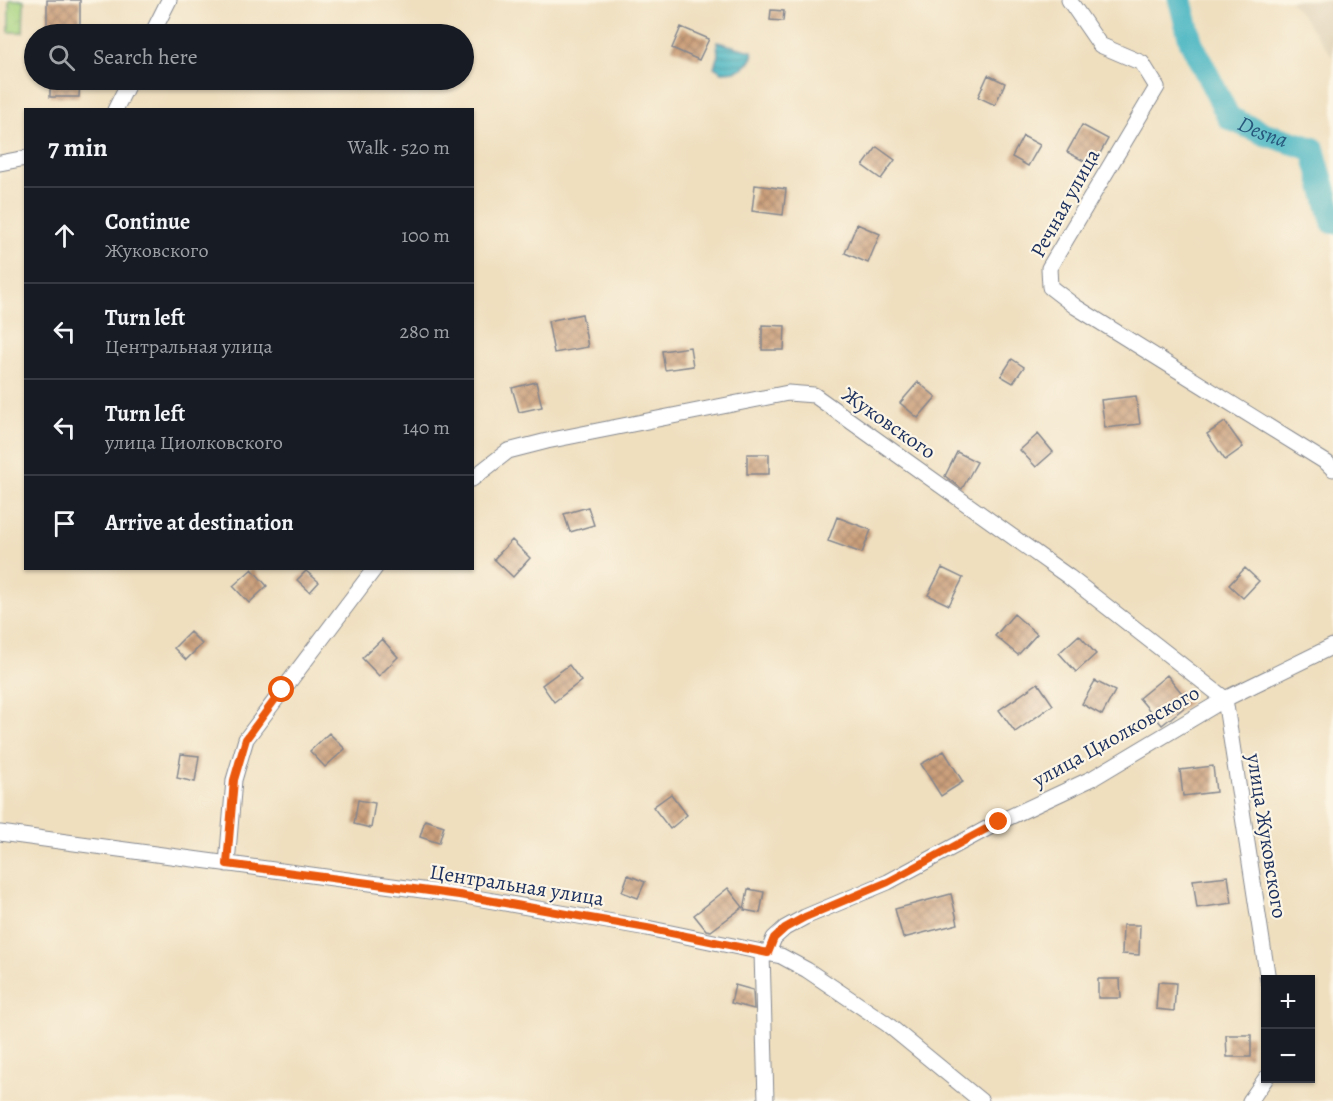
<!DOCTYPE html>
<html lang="en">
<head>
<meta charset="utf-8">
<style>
  :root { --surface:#171b24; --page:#242831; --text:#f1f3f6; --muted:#9ea1a6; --line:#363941 }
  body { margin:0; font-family:Alegreya,serif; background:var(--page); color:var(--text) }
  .controls { position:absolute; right:18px; bottom:18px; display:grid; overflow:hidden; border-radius:0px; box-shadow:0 2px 4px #0004 }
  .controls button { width:54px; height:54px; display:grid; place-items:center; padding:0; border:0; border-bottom:2px solid var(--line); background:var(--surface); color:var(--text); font:30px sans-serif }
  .stop { position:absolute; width:18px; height:18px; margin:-14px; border:4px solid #ea580c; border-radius:50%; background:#fff }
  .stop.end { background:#ea580c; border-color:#fff; box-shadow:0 2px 6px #0008 }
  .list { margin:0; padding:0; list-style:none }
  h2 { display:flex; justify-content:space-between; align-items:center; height:78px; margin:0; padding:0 24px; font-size:26px }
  h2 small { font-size:20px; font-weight:400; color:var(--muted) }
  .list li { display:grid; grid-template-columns:39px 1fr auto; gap:18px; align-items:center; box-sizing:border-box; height:96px; padding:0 24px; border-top:2px solid var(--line) }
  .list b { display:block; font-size:22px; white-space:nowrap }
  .list p { margin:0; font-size:20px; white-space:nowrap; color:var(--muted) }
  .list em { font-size:20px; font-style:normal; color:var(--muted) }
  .icon { flex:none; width:33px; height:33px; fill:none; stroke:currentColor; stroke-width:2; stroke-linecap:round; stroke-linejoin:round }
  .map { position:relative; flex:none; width:1333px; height:1101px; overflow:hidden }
  .search { position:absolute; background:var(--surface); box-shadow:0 2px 4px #0004; left:24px; top:24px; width:450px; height:66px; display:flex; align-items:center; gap:15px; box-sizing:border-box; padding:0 21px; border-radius:33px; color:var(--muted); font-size:22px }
  .panel { position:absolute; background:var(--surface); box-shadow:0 2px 4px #0004; left:24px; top:108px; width:450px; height:462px; border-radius:0px }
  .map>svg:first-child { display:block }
</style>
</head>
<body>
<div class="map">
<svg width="1333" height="1101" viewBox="0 0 1333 1101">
  <defs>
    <pattern id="park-crowns" width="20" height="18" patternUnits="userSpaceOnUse" patternTransform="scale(1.5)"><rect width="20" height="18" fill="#a7d480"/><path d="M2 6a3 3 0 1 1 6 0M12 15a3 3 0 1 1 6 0" fill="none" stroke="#8fb671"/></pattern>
    <pattern id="water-rules" width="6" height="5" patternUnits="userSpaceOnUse" patternTransform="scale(1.5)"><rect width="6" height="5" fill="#48b6c3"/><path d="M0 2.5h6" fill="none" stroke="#3b94a2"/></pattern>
    <pattern id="building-cross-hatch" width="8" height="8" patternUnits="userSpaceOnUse" patternTransform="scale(1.5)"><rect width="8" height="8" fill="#cca07c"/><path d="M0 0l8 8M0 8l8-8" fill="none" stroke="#a58369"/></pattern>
  </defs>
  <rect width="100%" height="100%" fill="#fcf5e5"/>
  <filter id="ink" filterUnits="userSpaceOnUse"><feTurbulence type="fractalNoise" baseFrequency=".0167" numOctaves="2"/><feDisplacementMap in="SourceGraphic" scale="12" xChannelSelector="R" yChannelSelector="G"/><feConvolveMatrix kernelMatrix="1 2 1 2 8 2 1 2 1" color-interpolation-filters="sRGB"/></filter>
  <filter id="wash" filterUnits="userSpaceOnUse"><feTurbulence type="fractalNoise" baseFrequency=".008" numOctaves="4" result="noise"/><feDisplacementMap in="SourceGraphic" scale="24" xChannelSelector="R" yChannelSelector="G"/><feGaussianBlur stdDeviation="1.35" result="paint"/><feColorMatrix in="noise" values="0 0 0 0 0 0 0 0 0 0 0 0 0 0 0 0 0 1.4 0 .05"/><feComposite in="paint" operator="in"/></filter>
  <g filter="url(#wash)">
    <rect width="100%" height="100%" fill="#efdfbf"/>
    <path fill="#ddcfb4" d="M1290,0H1333V57Z"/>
    <path fill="url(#park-crowns)" stroke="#61826f" stroke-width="1.5" d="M9,0H24L23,32H9Z"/>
    <path fill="url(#water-rules)" stroke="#327290" stroke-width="1.5" d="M717,42L752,51L753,57C745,70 736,72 722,72L714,67L718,55Z"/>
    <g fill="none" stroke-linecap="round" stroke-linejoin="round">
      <path stroke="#48b6c3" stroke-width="24" id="s1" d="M1180,0L1191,42L1229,118L1265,134L1313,149L1333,222"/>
    </g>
    <g id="blocks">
      <path fill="url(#building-cross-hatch)" d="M47,0H80V34H47Z
        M771,10L784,11L783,21L770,20Z
        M681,27L709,39L699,60L672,48Z
        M988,75L1005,83L995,105L978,97Z
        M50,80H80L79,97H50Z
        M1082,125L1108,139L1093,166L1067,152Z
        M1023,136L1040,145L1028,166L1012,157Z
        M877,147L895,160L881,179L863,166Z
        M755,185L786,189L783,215L752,211Z
        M857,224L880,234L868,263L845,253Z
        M582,314L588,347L554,353L548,321Z
        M762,325L785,326L784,350H762Z
        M690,347L693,366L665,370L662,351Z
        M1012,359L1024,367L1013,383L1001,376Z
        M536,382L542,407L519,412L512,388Z
        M918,382L936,397L918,418L900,403Z
        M1136,396L1140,424L1105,428L1101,400Z
        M1225,422L1243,447L1225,460L1207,434Z
        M1038,434L1053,452L1036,467L1020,450Z
        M957,452L977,462L962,489L945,476Z
        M747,454H769V474H747Z
        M588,507L594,525L570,532L564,514Z
        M837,517L871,530L862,553L828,541Z
        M512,540L530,558L513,577L494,559Z
        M942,568L963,578L949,605L928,595Z
        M1245,568L1259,581L1243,598L1229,585Z
        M252,569L267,586L249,603L233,586Z
        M306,571L319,582L310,592L297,580Z
        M1014,614L1037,634L1018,655L995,636Z
        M190,632L202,644L186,660L174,648Z
        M1079,635L1096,654L1076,672L1059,653Z
        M382,639L398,657L379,676L362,658Z
        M569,665L581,681L554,702L542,685Z
        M1167,675L1190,703L1162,725L1139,698Z
        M1095,681L1115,691L1102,715L1082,704Z
        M1038,683L1053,705L1015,732L999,710Z
        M329,733L345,749L325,767L310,751Z
        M944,751L963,782L941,796L921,764Z
        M181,754L199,756L195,782L177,778Z
        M1213,766L1216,792L1183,796L1180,770Z
        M671,794L687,815L670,829L653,807Z
        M358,800L375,803L371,828L354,824Z
        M425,820L444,826L439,843L420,837Z
        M628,875L645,882L638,898L622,892Z
        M1228,876L1232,903L1197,908L1193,880Z
        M728,888L743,907L711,931L706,930L694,915Z
        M748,889L764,892L760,913L744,910Z
        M951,894L958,924L903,938L895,909Z
        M1123,925H1140L1139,955L1122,954Z
        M1098,979H1120L1121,998H1098Z
        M1158,982L1176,983L1174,1011L1156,1009Z
        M735,985L753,990L754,1009L731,1003Z
        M1226,1035H1251V1057H1227Z"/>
    </g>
  </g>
  <g filter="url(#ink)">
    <use href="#blocks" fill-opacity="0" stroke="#85878e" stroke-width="1.5"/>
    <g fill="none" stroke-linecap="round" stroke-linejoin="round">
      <g stroke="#85878e" stroke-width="17">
        <path id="street" d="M1069,0L1100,45L1142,63L1157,87L1049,268L1050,287L1076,307L1327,463L1333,469
          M152,34L169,0
          M115,110L130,80
          M0,163L26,158
          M472,479L508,451L547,441L788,393L814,395L1069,577L1225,699L1268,980
          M0,833L459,895L647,928L781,956L807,970L887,1024L981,1101
          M227,864L234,780L246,739L375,568
          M762,952L766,1101
          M768,953L774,938L785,928L805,917L888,882L999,822L1093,778L1225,699L1333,646
          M1250,1101L1266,1078"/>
      </g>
      <use href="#street" stroke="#fff" stroke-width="15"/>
    </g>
  </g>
  <g fill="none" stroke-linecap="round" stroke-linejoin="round" filter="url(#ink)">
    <path stroke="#ea580c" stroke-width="8" d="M282,690L246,739L234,780L227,864L459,895L647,928L768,953L774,938L785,928L805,917L888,882L999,822"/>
  </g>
  <g text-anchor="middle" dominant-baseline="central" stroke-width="4.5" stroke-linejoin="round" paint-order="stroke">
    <g font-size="21" fill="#1b2f5e" stroke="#fcf5e5">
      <text transform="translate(1065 203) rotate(-61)">Речная улица</text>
      <text transform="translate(889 423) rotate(35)">Жуковского</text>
      <text transform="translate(1116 736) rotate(-29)">улица Циолковского</text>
      <text transform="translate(1267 836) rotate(81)">улица Жуковского</text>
      <text transform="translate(517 885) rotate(9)">Центральная улица</text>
    </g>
    <g font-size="22" font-style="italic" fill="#28587c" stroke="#fcf5e5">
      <text stroke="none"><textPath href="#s1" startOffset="165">Desna</textPath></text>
    </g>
  </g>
</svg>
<div class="controls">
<button>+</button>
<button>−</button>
</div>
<div class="stop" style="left:282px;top:690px"></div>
<div class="stop end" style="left:999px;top:822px"></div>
<div class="search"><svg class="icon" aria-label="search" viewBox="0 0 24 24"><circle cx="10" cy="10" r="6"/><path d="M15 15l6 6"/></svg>Search here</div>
<section class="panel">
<h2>7 min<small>Walk · 520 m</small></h2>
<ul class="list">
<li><svg class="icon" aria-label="ahead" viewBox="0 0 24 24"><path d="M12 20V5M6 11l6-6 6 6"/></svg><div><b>Continue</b><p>Жуковского</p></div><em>100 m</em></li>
<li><svg class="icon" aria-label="left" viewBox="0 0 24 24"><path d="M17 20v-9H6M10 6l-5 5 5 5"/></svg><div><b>Turn left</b><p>Центральная улица</p></div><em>280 m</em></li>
<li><svg class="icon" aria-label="left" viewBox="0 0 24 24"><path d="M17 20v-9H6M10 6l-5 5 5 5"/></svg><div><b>Turn left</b><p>улица Циолковского</p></div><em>140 m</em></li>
<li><svg class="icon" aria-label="arrive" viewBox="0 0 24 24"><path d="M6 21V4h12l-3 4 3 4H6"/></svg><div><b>Arrive at destination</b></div></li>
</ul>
</section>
</div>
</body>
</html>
